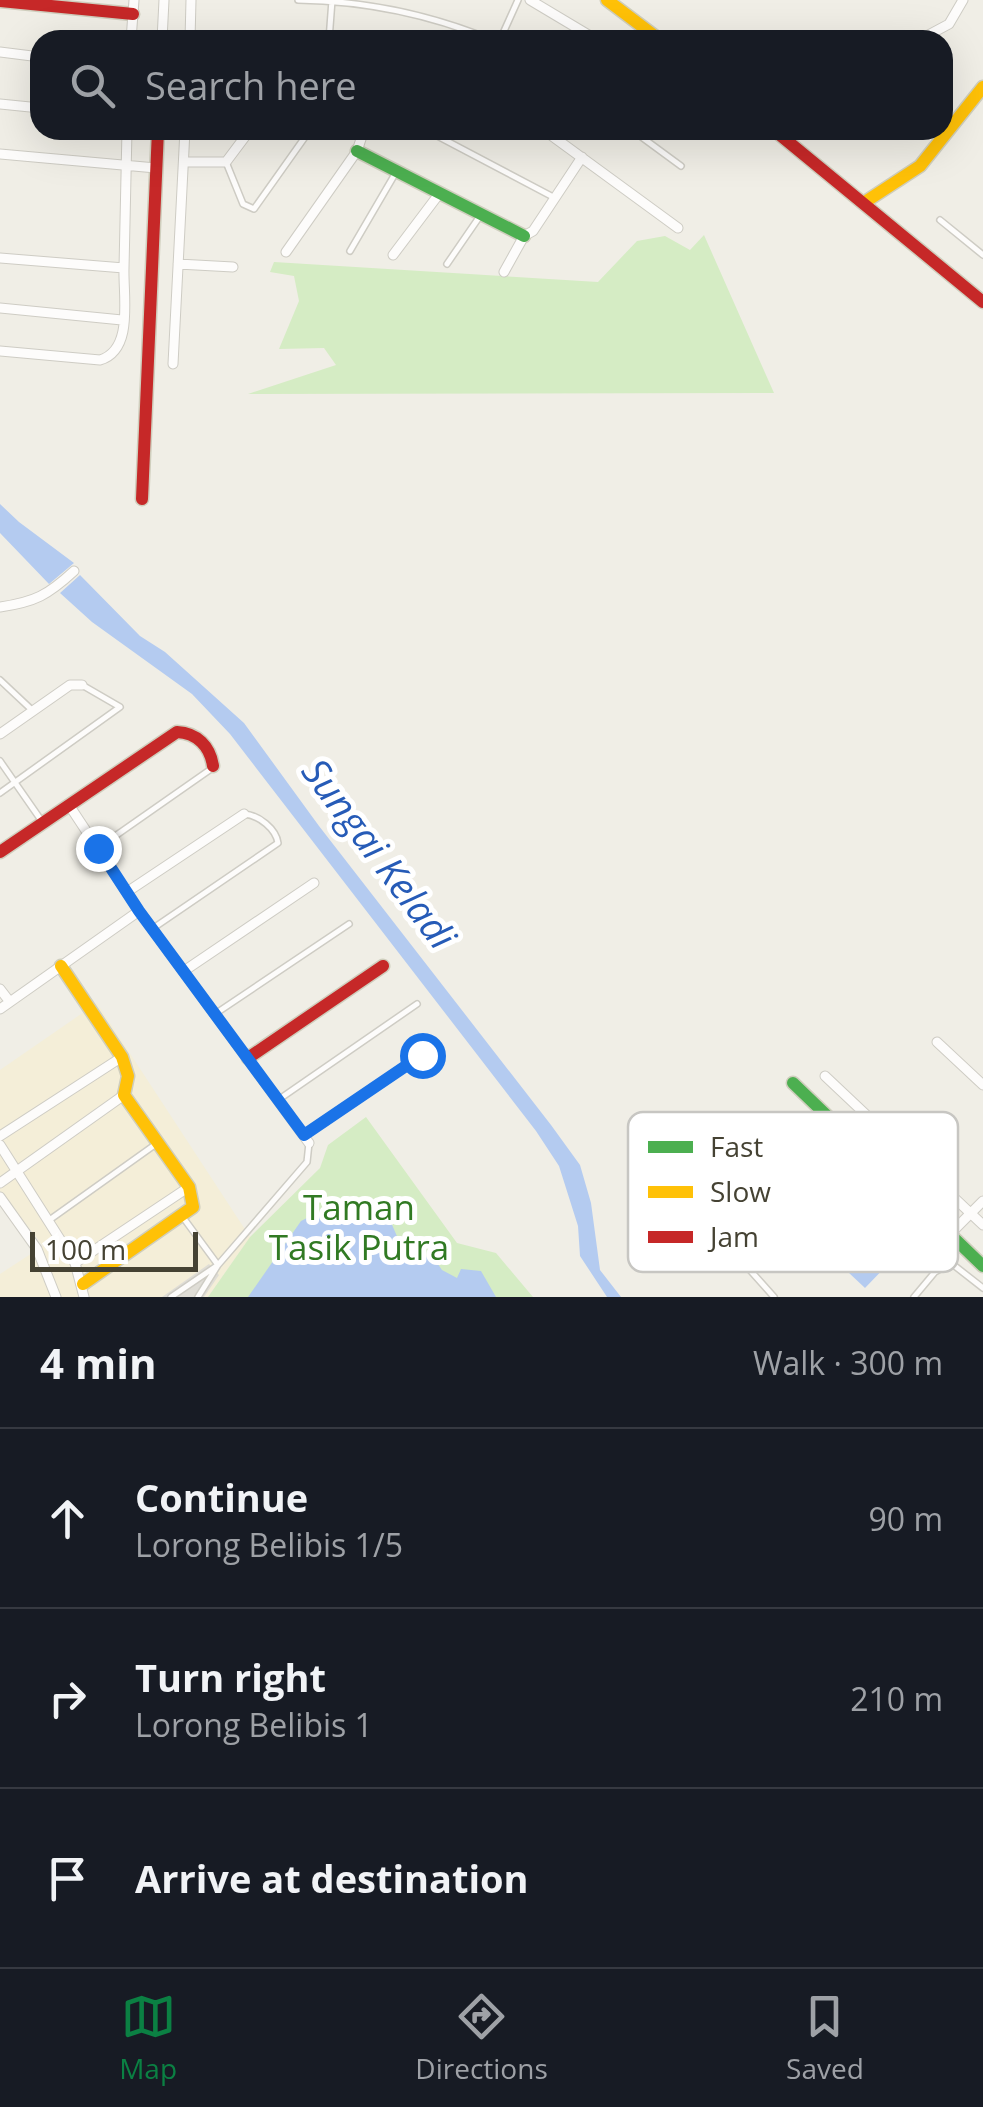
<!DOCTYPE html>
<html lang="en">
<head>
<meta charset="utf-8">
<style>
  :root { --surface:#171b24; --page:#242831; --text:#f1f3f6; --muted:#9ea1a6; --line:#363941; --accent:#0b8043 }
  body { margin:0; font-family:"Open Sans",sans-serif; background:var(--page); color:var(--text) }
  .scale { position:absolute; left:30px; bottom:25px; width:168px; box-sizing:border-box; padding-left:10px; border:5px solid #454233; border-top:0; font-size:28px; line-height:35px; white-space:nowrap; color:#454233; -webkit-text-stroke:8px #fff; paint-order:stroke }
  .stop { position:absolute; width:30px; height:30px; margin:-22px; border:8px solid #1a73e8; border-radius:50%; background:#fff }
  .stop.end { background:#1a73e8; border-color:#fff; box-shadow:0 2px 10px #0008 }
  .list { margin:0; padding:0; list-style:none }
  h2 { display:flex; justify-content:space-between; align-items:center; height:130px; margin:0; padding:0 40px; font-size:42px }
  h2 small { font-size:32px; font-weight:400; color:var(--muted) }
  .list li { display:grid; grid-template-columns:65px 1fr auto; gap:30px; align-items:center; box-sizing:border-box; height:180px; padding:0 40px; border-top:2px solid var(--line) }
  .list b { display:block; font-size:38px; white-space:nowrap }
  .list p { margin:0; font-size:32px; white-space:nowrap; color:var(--muted) }
  .list em { font-size:32px; font-style:normal; color:var(--muted) }
  .icon { flex:none; width:55px; height:55px; fill:none; stroke:currentColor; stroke-width:2; stroke-linecap:round; stroke-linejoin:round }
  .map { position:relative; flex:none; width:983px; height:1297px; overflow:hidden }
  .search { position:absolute; background:var(--surface); box-shadow:0 10px 40px #0002; left:30px; right:30px; top:30px; height:110px; display:flex; align-items:center; gap:25px; box-sizing:border-box; padding:0 35px; border-radius:30px; color:var(--muted); font-size:38px }
  .sheet { height:670px; background:var(--surface) }
  nav { display:flex; justify-content:space-around; align-items:center; box-sizing:border-box; height:140px; border-top:2px solid var(--line); background:var(--surface); font-size:28px; color:var(--muted) }
  nav a { display:grid; justify-items:center; gap:5px }
  nav .on { color:var(--accent) }
  .map>svg:first-child { display:block }
</style>
</head>
<body>
<div class="map">
<svg width="983" height="1297" viewBox="0 0 983 1297">
  <rect width="100%" height="100%" fill="#f0eee6"/>
  <path fill="#f4eed8" d="M97,1003L250,1237L208,1297H0V1274L43,1246L0,1191V1070Z"/>
  <path fill="#d5ecc4" d="M704,235L774,393L248,394L336,365L324,348L279,349L299,301L294,276L270,272L274,262L598,282L637,241L665,236L690,250Z
    M366,1117L457,1243L496,1253L533,1297H208L250,1237L320,1168L328,1145Z"/>
  <path fill="#dfddd6" d="M209,1264L219,1275L204,1297H162Z"/>
  <path fill="#b4cbf0" d="M0,504L19,522L74,563L49,584L0,533Z
    M80,575L140,636L165,652L244,723L319,826L551,1125L580,1165L591,1203L600,1270L621,1297H607L580,1256L578,1226L559,1166L536,1131L230,734L192,694L92,622L60,593Z
    M848,1164L919,1232L865,1288L831,1256L848,1237L829,1221L832,1215L815,1198Z
    M341,1201L354,1213L370,1208L374,1202L384,1206L402,1248L413,1250L419,1257H433L442,1270L457,1278L461,1269L481,1271L496,1297H248L301,1221Z"/>
  <g fill="none" stroke-linecap="round" stroke-linejoin="round">
    <g stroke="#ceccc4" stroke-width="8">
      <path id="lane" d="M298,0C366,1 429,14 492,40
        M329,40L332,0
        M500,40L518,0
        M426,130L555,198
        M632,130L681,166
        M226,162L243,204L254,209L310,130
        M940,220L983,255
        M350,251L395,174
        M447,264L480,216
        M0,680L33,711
        M0,761L41,820
        M0,793L120,707L82,685
        M98,848L211,769
        M152,929L278,843C276,829 259,815 244,814
        M215,1014L349,924
        M278,1100L417,1004
        M48,1221L156,1144
        M741,1260L774,1297
        M707,1265L839,1133
        M171,1297L218,1265L182,1216
        M198,1297L218,1265L307,1162L309,1143
        M914,1297L935,1272L951,1263L983,1288"/>
    </g>
    <g stroke="#ceccc4" stroke-width="11">
      <path id="street" d="M530,0L597,40
        M131,40L134,0
        M162,40L164,0
        M190,40L191,0
        M919,40L949,24L963,0
        M0,52L40,57
        M0,104L40,108
        M544,130L678,228
        M0,154L156,168
        M184,162H226L250,130
        M286,252L357,151L364,130
        M393,255L439,194
        M0,258L124,268L127,130
        M178,264L233,267
        M504,272L524,236L533,231L582,157
        M0,308L122,320
        M0,351L100,360C134,350 123,297 124,268
        M173,364L185,130
        M0,607C35,602 48,595 74,571
        M0,734L70,685H82
        M69,805L139,911L309,1143
        M127,892L244,814
        M184,971L314,883
        M0,989L10,1002
        M0,1009L139,911
        M937,1042L983,1085
        M825,1076L983,1225
        M304,1135L422,1055
        M0,1136L122,1057
        M0,1145L75,1263L84,1297
        M0,1183L124,1095
        M0,1197L37,1249L56,1297
        M950,1234L983,1201
        M75,1263L189,1187"/>
    </g>
    <g stroke="#cfcebd" stroke-width="15">
      <path id="fast" d="M357,151L524,236
        M793,1083L983,1266"/>
    </g>
    <g stroke="#cfcebd" stroke-width="15">
      <path id="slow" d="M607,0L660,40
        M865,202L920,166L983,87
        M61,966L122,1057L128,1076L124,1095L189,1187L193,1207L83,1284"/>
    </g>
    <g stroke="#cfcebd" stroke-width="15">
      <path id="jam" d="M0,1L133,14
        M774,130L983,302
        M142,499L158,130
        M0,852L177,732C197,733 210,746 213,766
        M248,1058L383,966"/>
    </g>
    <use href="#lane" stroke="#fdfcfb" stroke-width="5"/>
    <use href="#street" stroke="#fdfcfb" stroke-width="9"/>
    <use href="#fast" stroke="#4caf50" stroke-width="12"/>
    <use href="#slow" stroke="#ffc107" stroke-width="12"/>
    <use href="#jam" stroke="#c62828" stroke-width="12"/>
  </g>
  <g fill="none" stroke-linecap="round" stroke-linejoin="round">
    <path stroke="#1a73e8" stroke-width="12" d="M98,848L139,911L304,1135L422,1055"/>
  </g>
  <g text-anchor="middle" dominant-baseline="central" stroke-width="10" stroke-linejoin="round" paint-order="stroke">
    <g font-size="35" fill="#317a23" stroke="#fff">
      <text x="359" y="1206">Taman<tspan x="359" dy="40">Tasik Putra</tspan></text>
    </g>
    <g font-size="38" font-style="italic" fill="#265bb7" stroke="#fff">
      <text transform="translate(380 853) rotate(53)">Sungai Keladi</text>
    </g>
  </g>
  <rect x="628" y="1112" width="330" height="160" rx="15" fill="#fff" stroke="#c7c6c2" stroke-width="2.5"/>
  <rect x="648" y="1141" width="45" height="12" fill="#4caf50"/>
  <rect x="648" y="1186" width="45" height="12" fill="#ffc107"/>
  <rect x="648" y="1231" width="45" height="12" fill="#c62828"/>
  <g font-size="28" fill="#454233">
    <text x="710" y="1157">Fast</text>
    <text x="710" y="1202">Slow</text>
    <text x="710" y="1247">Jam</text>
  </g>
</svg>
<div class="scale">100 m</div>
<div class="stop" style="left:422px;top:1055px"></div>
<div class="stop end" style="left:98px;top:848px"></div>
<div class="search"><svg class="icon" aria-label="search" viewBox="0 0 24 24"><circle cx="10" cy="10" r="6"/><path d="M15 15l6 6"/></svg>Search here</div>
</div>
<section class="sheet">
<h2>4 min<small>Walk · 300 m</small></h2>
<ul class="list">
<li><svg class="icon" aria-label="ahead" viewBox="0 0 24 24"><path d="M12 20V5M6 11l6-6 6 6"/></svg><div><b>Continue</b><p>Lorong Belibis 1/5</p></div><em>90 m</em></li>
<li><svg class="icon" aria-label="right" viewBox="0 0 24 24"><path d="M7 20v-9h11M14 6l5 5-5 5"/></svg><div><b>Turn right</b><p>Lorong Belibis 1</p></div><em>210 m</em></li>
<li><svg class="icon" aria-label="arrive" viewBox="0 0 24 24"><path d="M6 21V4h12l-3 4 3 4H6"/></svg><div><b>Arrive at destination</b></div></li>
</ul>
</section>
<nav>
<a class="on"><svg class="icon" aria-label="map" viewBox="0 0 24 24"><path d="M3 6l6-2 6 2 6-2v14l-6 2-6-2-6 2zM9 4v14M15 6v14"/></svg>Map</a>
<a><svg class="icon" aria-label="directions" viewBox="0 0 24 24"><path d="M12 3l9 9-9 9-9-9zM9 14v-3h6M13 9l2 2-2 2"/></svg>Directions</a>
<a><svg class="icon" aria-label="saved" viewBox="0 0 24 24"><path d="M7 4h10v16l-5-4-5 4z"/></svg>Saved</a>
</nav>
</body>
</html>
